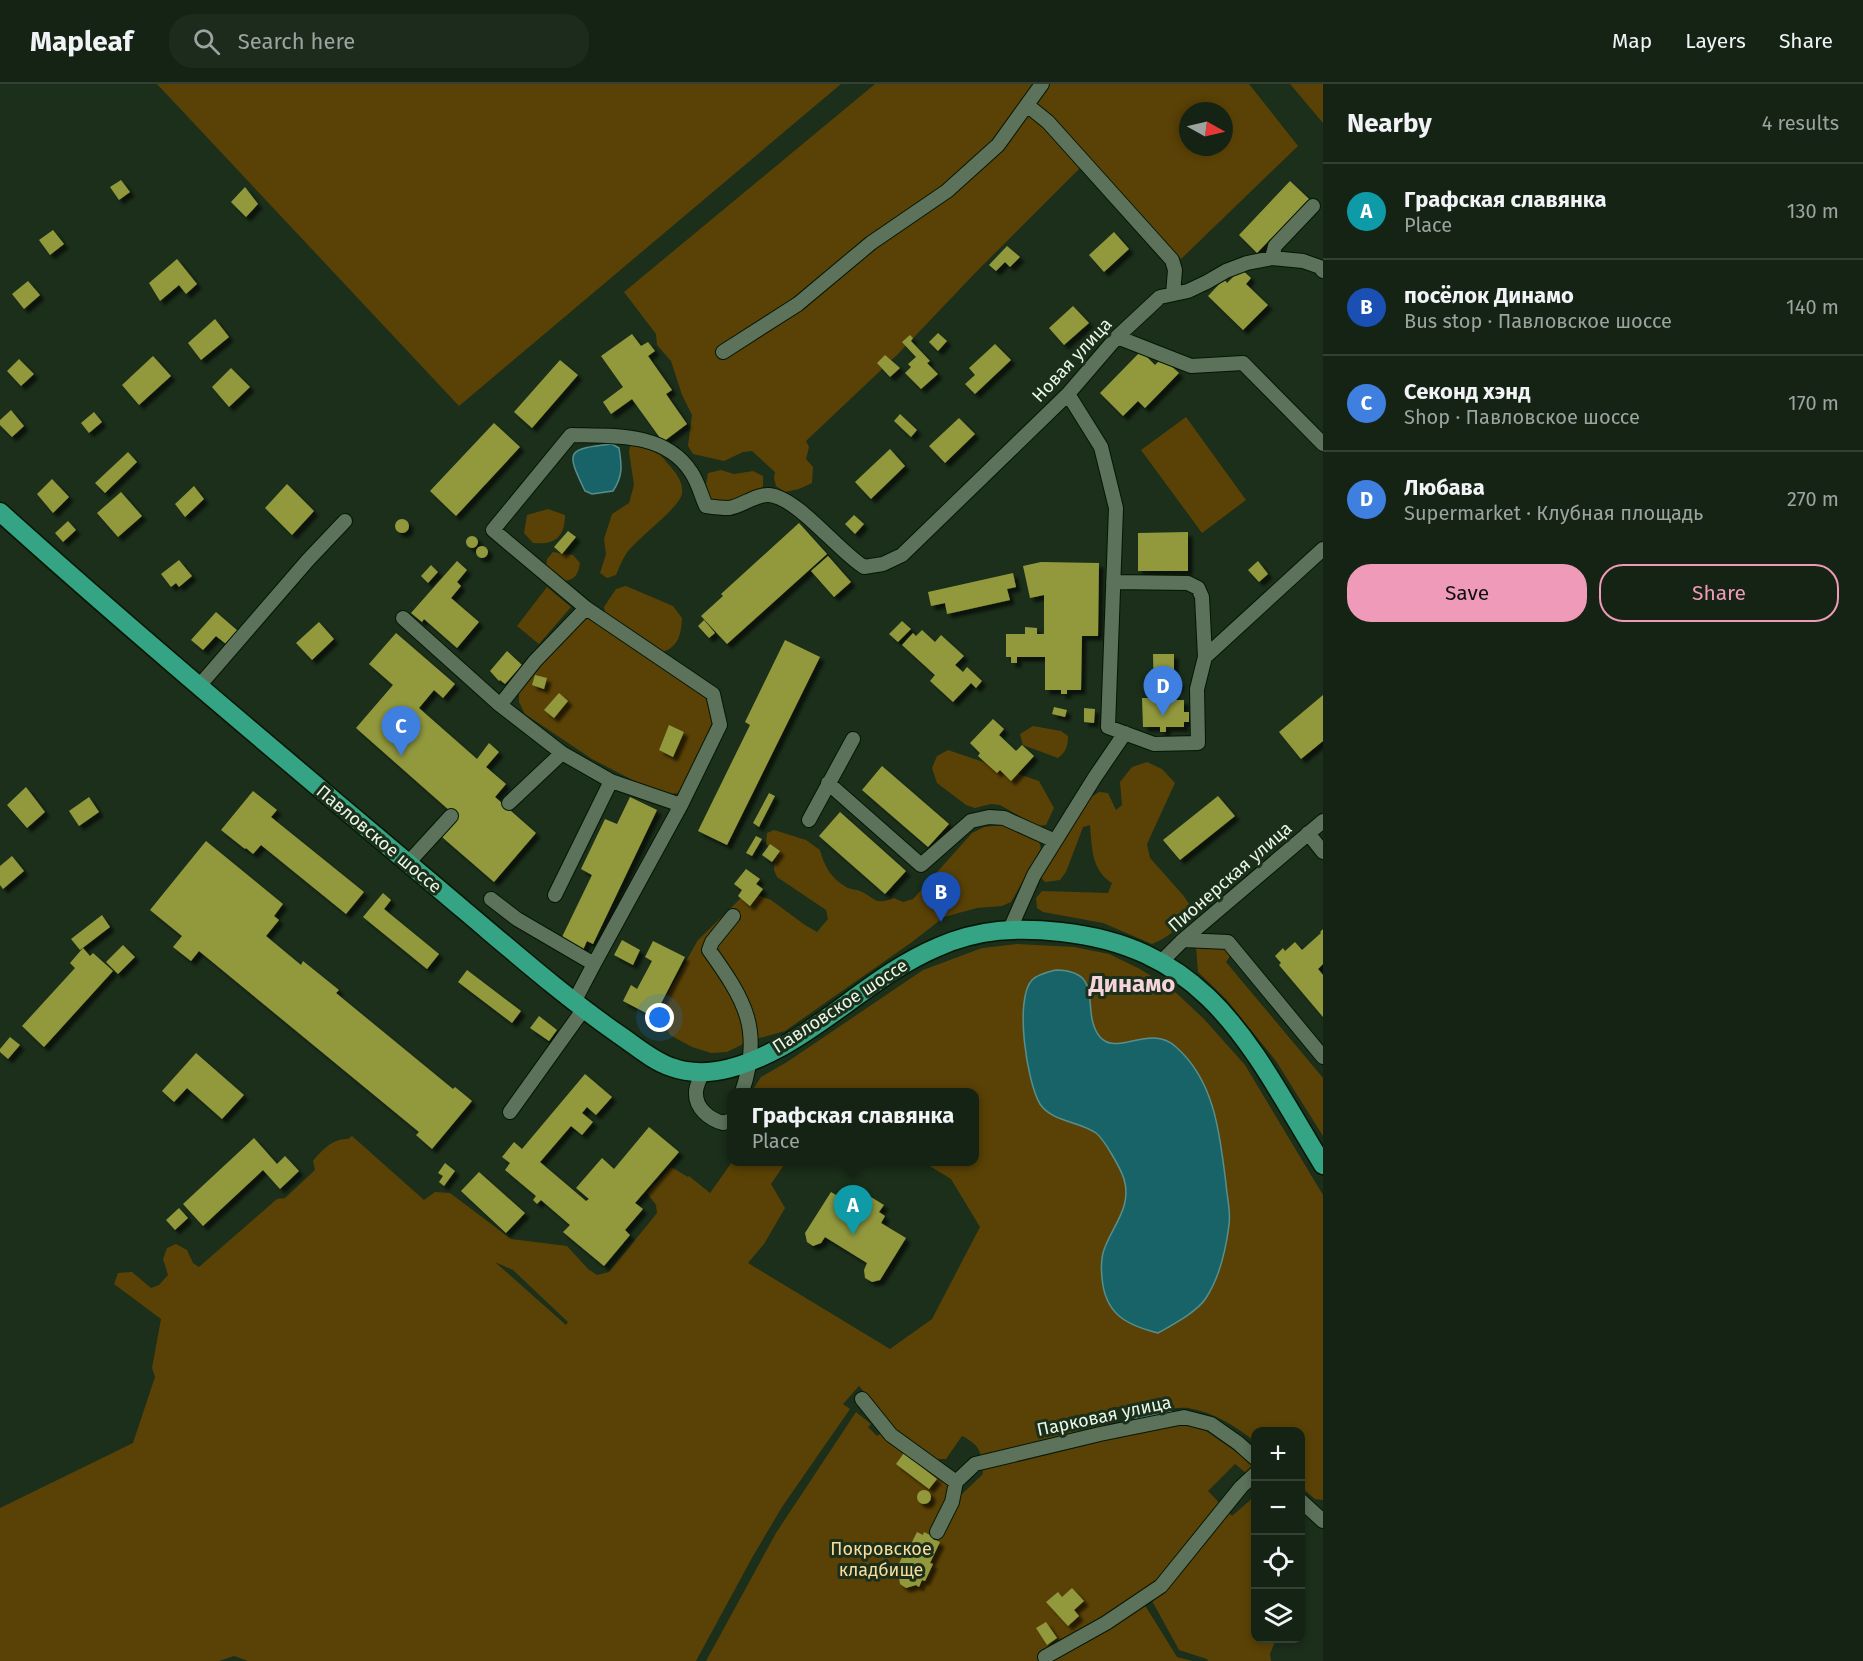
<!DOCTYPE html>
<html lang="en">
<head>
<meta charset="utf-8">
<style>
  :root { --surface:#142314; --page:#1d2b1d; --text:#f1f3f6; --muted:#9da4a0; --line:#334034; --accent:#ef9ab8 }
  body { margin:0; font-family:"Fira Sans",sans-serif; background:var(--page); color:var(--text) }
  .controls { position:absolute; right:18px; bottom:18px; display:grid; overflow:hidden; border-radius:12px; box-shadow:0 3px 9px #0003 }
  .controls button { width:54px; height:54px; display:grid; place-items:center; padding:0; border:0; border-bottom:2px solid var(--line); background:var(--surface); color:var(--text); font:30px sans-serif }
  .compass { position:absolute; left:1179px; top:18px; width:54px; height:54px; border-radius:50%; background:var(--surface); box-shadow:0 3px 9px #0003; rotate:98deg }
  .you { position:absolute; left:660px; top:934px; width:21px; height:21px; margin:-15px; border:4px solid #fff; border-radius:50%; background:#1a73e8; box-shadow:0 0 0 9px #1a73e833 }
  .badge { display:grid; place-items:center; width:39px; height:39px; border-radius:50%; background:var(--accent); color:#fff; font-size:20px; font-weight:700 }
  .pin { position:absolute; translate:-50% -50px; filter:drop-shadow(0 2px 3px #0008) }
  .pin::after { content:''; position:absolute; top:32px; width:21px; height:18px; background:inherit; clip-path:polygon(0 0,100% 0,50% 100%) }
  .popup { position:absolute; left:727px; top:1004px; width:252px; height:78px; box-sizing:border-box; display:grid; place-content:center; border-radius:12px; background:var(--surface); filter:drop-shadow(0 2px 4px #0005); font-size:20px; white-space:nowrap; color:var(--muted) }
  .popup b { font-size:22px; color:var(--text) }
  .popup::after { content:''; position:absolute; left:50%; top:100%; margin-left:-12px; border:12px solid transparent; border-top-color:var(--surface) }
  .list { margin:0; padding:0; list-style:none }
  h2 { display:flex; justify-content:space-between; align-items:center; height:78px; margin:0; padding:0 24px; font-size:26px }
  h2 small { font-size:20px; font-weight:400; color:var(--muted) }
  .list li { display:grid; grid-template-columns:39px 1fr auto; gap:18px; align-items:center; box-sizing:border-box; height:96px; padding:0 24px; border-top:2px solid var(--line) }
  .list b { display:block; font-size:22px; white-space:nowrap }
  .list p { margin:0; font-size:20px; white-space:nowrap; color:var(--muted) }
  .list em { font-size:20px; font-style:normal; color:var(--muted) }
  .actions { display:flex; gap:12px; padding:18px 24px }
  .actions a { flex:1; padding:14px 0; border:2px solid var(--accent); border-radius:24px; text-align:center; font-size:21px; color:var(--accent) }
  .actions .main { background:var(--accent); color:#111 }
  .icon { flex:none; width:33px; height:33px; fill:none; stroke:currentColor; stroke-width:2; stroke-linecap:round; stroke-linejoin:round }
  .map { position:relative; flex:none; width:1323px; height:1577px; overflow:hidden }
  header { display:flex; align-items:center; gap:36px; box-sizing:border-box; height:84px; padding:0 30px; background:var(--surface); border-bottom:2px solid var(--line) }
  header strong { font-size:28px }
  nav { display:flex; gap:33px; margin-inline-start:auto; font-size:21px }
  .search { width:420px; height:54px; background:var(--page); display:flex; align-items:center; gap:15px; box-sizing:border-box; padding:0 21px; border-radius:24px; color:var(--muted); font-size:22px }
  main { display:flex }
  aside { flex:1; background:var(--surface) }
  .map>svg:first-child { display:block }
</style>
</head>
<body>
<header>
<strong>Mapleaf</strong>
<div class="search"><svg class="icon" aria-label="search" viewBox="0 0 24 24"><circle cx="10" cy="10" r="6"/><path d="M15 15l6 6"/></svg>Search here</div>
<nav><a>Map</a><a>Layers</a><a>Share</a></nav>
</header>
<main>
<div class="map">
<svg width="1323" height="1577" viewBox="0 0 1323 1577">
  <defs>
    <filter id="shadow"><feDropShadow dx="4.5" dy="4.5" stdDeviation="1.5" flood-color="#0009"/></filter>
  </defs>
  <rect width="100%" height="100%" fill="#1b2f1a"/>
  <path fill="#5a4206" fill-rule="evenodd" d="M157,0H841L459,322Z
    M875,0H1249L1298,62L1181,175L1088,76L979,185L897,271L806,357L809,363L806,375L813,383L812,399L799,405L785,408L776,402L774,394L775,388L752,367L743,368L724,377L693,370L688,362L692,331L682,311L671,277L657,261L656,250L624,208ZM1188,27H1224V63H1188Z
    M1290,0H1323V39Z
    M1186,333L1246,416L1202,449L1141,366Z
    M630,361C651,361 656,365 669,381C676,389 683,397 682,409C681,423 636,455 626,470C622,476 619,484 616,491L607,494L600,489L606,470L604,455L612,430L629,419L634,401L629,368Z
    M721,386L734,390L753,387L763,392V402L753,413L731,418L711,416L705,408L708,389Z
    M548,425L565,431C565,453 555,461 533,459L524,449L527,431Z
    M553,468L573,471L580,479C578,490 576,495 565,497L546,484L547,475Z
    M626,502L673,522L682,534C681,550 679,563 662,568L606,533L604,523L616,505Z
    M547,503L571,523L539,560L517,542Z
    M590,530L706,614L713,637L683,704L678,709L669,710L644,702L592,675L525,630L519,618V605L581,534ZM669,642L684,648L673,672L659,666Z
    M1033,642L1061,647L1068,652C1068,662 1066,668 1058,674L1023,661L1020,650Z
    M948,666L1039,697L1054,724L1046,741L1037,742L1000,721L991,720L975,724L966,721L937,699L932,684L937,672Z
    M1147,678L1162,685L1175,699L1147,760L1150,774L1183,811L1189,820C1185,840 1170,853 1152,860L1103,839L1043,828L1037,824L1036,814L1042,807L1108,809L1112,799C1091,786 1092,763 1090,741L1083,743L1066,788L1060,796L1045,798L1038,790L1085,717L1099,708L1108,709L1116,726L1122,721L1120,698L1132,683Z
    M1002,741L1028,747L1038,754L1041,765L1011,818L1002,822L977,824L944,833L912,858L785,947L749,957L727,968L711,969L692,963L670,951L660,933L664,916L698,856L741,814L755,810L771,816L805,841L817,848L828,835L826,826L777,793L774,786L775,768L766,760L767,749L774,746L806,756L820,766C824,782 831,794 846,803C851,806 856,805 860,807C876,814 874,822 894,814L903,818L913,815L972,749L984,743Z
    M1017,860L1074,863L1109,870L1140,885L1172,905L1204,935L1245,981L1323,1111V1416L1315,1415L1301,1403L1300,1348H1256L1255,1358C1236,1342 1213,1328 1188,1324C1174,1322 1150,1329 1136,1331L1133,1324L1115,1323L1102,1333L1105,1341L1116,1343L1193,1338L1255,1381L1246,1389L1235,1380L1208,1407L1232,1432L1255,1412L1256,1554L1276,1555L1270,1570L1271,1577H1208L1207,1575L1179,1566L1145,1504L1138,1510L1177,1573L1193,1577H706L776,1449L856,1328L871,1340L868,1343L877,1352L882,1349L962,1410L983,1390C981,1369 982,1362 962,1352L946,1375H934L922,1364L895,1345L859,1302L843,1320L850,1325L782,1423L753,1472L696,1577H248L234,1572L219,1577H0V1424L133,1359L155,1293L152,1284L161,1235L114,1200L118,1189L132,1188L151,1204L159,1201L168,1191L163,1175L167,1164L176,1160L187,1166L193,1179L199,1183L277,1115L285,1114L315,1086L313,1077C322,1066 333,1054 348,1055L352,1052L424,1116L435,1108L450,1109L511,1155L567,1162L588,1185L597,1191L609,1188L657,1129L656,1121L647,1109L671,1083L688,1093L689,1092L710,1109L732,1078H786L771,1100L785,1124L764,1160L748,1179L890,1265L932,1235L980,1143L951,1095L923,1078H974V1008L752,1007L761,993L787,978L923,886L982,864ZM495,1178L513,1186L568,1238L566,1241Z
    M1196,863H1228C1232,869 1230,873 1226,878L1323,994V1052L1276,977L1226,915L1198,888Z"/>
  <path fill="#186368" stroke="#578f8e" stroke-width="1.5" d="M612,360L619,364C622,382 623,392 613,407L592,410L585,407C565,366 567,365 612,360Z
    M1056,886C1107,887 1079,927 1100,953C1117,973 1150,939 1176,963C1215,997 1220,1051 1226,1100C1227,1113 1231,1128 1229,1141C1226,1165 1219,1194 1206,1214C1197,1228 1172,1241 1158,1249C1126,1241 1105,1230 1102,1194C1101,1184 1101,1172 1105,1163C1114,1140 1132,1122 1124,1095C1121,1085 1104,1055 1096,1049C1079,1037 1052,1038 1040,1020C1027,999 1014,915 1032,896C1038,890 1048,888 1056,886Z"/>
  <g fill="none" stroke-linecap="round" stroke-linejoin="round">
    <path stroke="#578f8e" stroke-width="4.5" d="M1135,1335L1171,1329"/>
  </g>
  <path fill="#92993d" filter="url(#shadow)" d="M121,96L130,108L119,116L110,103Z
    M1290,97L1309,115L1257,169L1239,151Z
    M245,103L258,120L246,133L231,118Z
    M53,146L64,160L50,171L39,156Z
    M1114,148L1129,165L1104,188L1089,171Z
    M1007,162L1020,173L1010,183L1005,178L996,187L989,181Z
    M177,175L197,200L186,210L179,201L160,217L149,199Z
    M1241,185L1251,194L1246,200L1268,221L1243,246L1208,212L1224,195L1227,199Z
    M28,197L40,211L24,225L12,210Z
    M1073,222L1089,239L1064,261L1049,244Z
    M215,235L229,253L201,276L188,259Z
    M938,249L947,257L938,267L929,258Z
    M632,250L641,262L648,258L655,267L648,272L672,306L666,310L687,340L663,358L632,315L611,330L603,318L623,303L601,272Z
    M910,251L913,254L911,257L930,277L927,279L938,290L921,305L905,289L911,283L908,280L916,273L902,258Z
    M995,260L1011,276L975,310L965,300L975,291L969,284Z
    M1141,267L1155,281L1162,274L1179,289L1145,324L1138,317L1123,332L1100,309Z
    M885,271L900,284L890,293L877,279Z
    M153,272L171,292L139,321L122,301Z
    M19,275L34,290L21,302L7,287Z
    M560,276L578,291L532,344L514,328Z
    M231,284L250,303L229,323L212,303Z
    M11,326L24,342L12,353L0,341V336Z
    M94,328L102,338L89,349L81,339Z
    M900,330L917,346L911,353L894,337Z
    M959,334L975,350L945,379L929,362Z
    M494,339L520,363L456,432L430,407Z
    M890,365L905,382L871,415L855,398Z
    M128,368L137,378L105,409L95,399Z
    M52,395L69,413L53,429L37,410Z
    M287,400L314,427L292,451L265,424Z
    M194,402L204,415L185,433L175,420Z
    M121,408L142,432L118,453L97,429Z
    M854,431L864,440L855,450L845,440Z
    M395 442a7 7 0 1 1 14 0a7 7 0 1 1-14 0Z
    M68,437L76,446L63,458L55,449Z
    M799,439L827,470L727,560L701,532L723,512L721,510Z
    M568,447L576,453L562,470L554,463Z
    M1188,448V487H1138V449Z
    M466 458a6 6 0 1 1 12 0a6 6 0 1 1-12 0Z
    M476 468a6 6 0 1 1 12 0a6 6 0 1 1-12 0Z
    M828,472L851,498L834,513L811,487Z
    M179,476L192,492L179,503L176,499L171,503L161,490Z
    M457,477L467,486L457,498L461,502L451,514L479,538L457,564L424,535L422,538L411,529Z
    M1258,477L1268,490L1259,498L1248,486Z
    M1041,478L1099,479L1098,552H1082L1081,606H1067V610H1061V606H1045V573H1017V579H1011V573H1006V550H1025V543L1037,544V550H1044V511L1030,514L1023,482Z
    M431,481L438,488L428,499L421,492Z
    M1013,489L1016,503L1007,505L1010,516L947,530L945,519L931,522L928,508Z
    M216,528L238,547L226,560L216,552L203,566L191,556Z
    M704,536L715,549L709,554L698,542Z
    M902,537L911,545L898,558L889,550Z
    M319,538L334,555L312,576L296,559Z
    M922,546L935,558L941,551L964,572L955,581L963,588L967,583L982,597L976,604L971,599L953,618L930,597L935,591L902,561L913,549L916,552Z
    M396,549L455,600L443,614L434,606L419,624L477,675L489,659L499,668L486,683L506,700L495,713L536,749L494,798L442,753L458,734L356,644L393,601L369,580Z
    M785,556L820,573L727,761L698,747L750,641L745,638Z
    M507,567L522,581L505,600L500,596L499,597L490,587Z
    M1153,570H1174V596H1179V603H1174V616H1184V628H1189V638H1184V643H1166V648H1160V643H1143L1142,614H1154Z
    M535,591L547,594L544,605L532,601Z
    M559,609L568,617L554,634L544,626Z
    M1323,611V657L1301,675L1279,648Z
    M1054,623L1067,626L1065,633L1052,630Z
    M1084,624L1095,625L1094,639L1084,638Z
    M993,635L1004,645L999,651L1016,667L1022,661L1034,672L1011,697L1000,686L997,689L978,672L980,669L970,659Z
    M669,641L684,648L673,673L659,666Z
    M882,682L949,740L928,763L862,706Z
    M26,703L45,728L27,744L7,721Z
    M253,707L277,726L271,733L364,808L346,830L261,761L253,770L246,764L245,765L221,746Z
    M769,709L775,712L759,743L753,739Z
    M1218,712L1235,732L1180,776L1163,756Z
    M89,713L99,728L79,742L69,727Z
    M630,713L657,726L593,860L587,857L583,866L561,855L592,791L581,785L605,735L617,740Z
    M840,728L906,787L885,810L819,752Z
    M756,752L762,755L752,772L746,769Z
    M206,757L283,820L274,832L279,836L266,852L301,881L303,877L339,906L336,909L453,1005L455,1003L472,1017L432,1065L416,1051L419,1048L199,867L191,877L173,863L182,852L150,826Z
    M770,760L780,767L772,778L762,771Z
    M12,772L24,787L3,805L0,801V782Z
    M746,785L760,795L756,800L763,805L750,822L738,812L742,806L734,800Z
    M383,809L391,816L384,825L439,870L427,885L363,833Z
    M102,831L110,843L80,866L71,855Z
    M1323,845V880L1318,885L1323,891V933L1279,881L1281,879L1275,872L1283,864L1285,867L1295,858L1302,866L1321,849L1320,848Z
    M622,856L640,866L633,881L614,871Z
    M653,857L685,873L654,933L623,917L631,901L637,905L652,877L645,873Z
    M123,861L135,873L118,890L106,878Z
    M83,864L90,872L93,869L113,887L44,963L22,942L75,884L70,879Z
    M467,886L521,927L512,939L458,898Z
    M539,932L557,946L549,957L530,944Z
    M10,953L20,961L8,975L0,968V965Z
    M196,969L244,1011L222,1035L187,1004L174,1018L162,1007Z
    M585,990L612,1013L596,1031L587,1023L582,1029L593,1038L582,1051L571,1042L540,1078L586,1117L589,1115L576,1104L602,1074L614,1085L649,1043L679,1068L635,1119L643,1125L625,1146L630,1151L604,1182L563,1148L570,1141L541,1116L537,1120L533,1116L536,1112L505,1086L510,1079L502,1073L514,1058L522,1065Z
    M254,1054L277,1080L285,1072L299,1087L280,1105L263,1086L203,1142L183,1120Z
    M445,1079L455,1087L444,1102L439,1098L443,1092L438,1089Z
    M479,1088L525,1129L506,1149L461,1107Z
    M831,1108L856,1123L860,1117L866,1121L871,1113L884,1121L879,1128L885,1132L881,1139L906,1154L880,1196L872,1198L865,1194L864,1186L867,1179L825,1153L821,1159L813,1162L807,1158L805,1149Z
    M179,1124L188,1134L175,1146L166,1136Z
    M904,1369L937,1395L929,1405L896,1380Z
    M917 1413a7 7 0 1 1 14 0a7 7 0 1 1-14 0Z
    M917,1448L923,1451L924,1448L934,1453L933,1455L940,1458L930,1479L933,1480L925,1497L922,1496L919,1503L916,1501L906,1504L900,1500L899,1493L896,1492L899,1485L897,1484L905,1467L907,1468Z
    M1072,1504L1084,1517L1074,1526L1079,1532L1068,1542L1046,1518L1058,1508L1062,1513Z
    M1046,1538L1057,1554L1047,1561L1036,1544Z"/>
  <g fill="none" stroke-linecap="round" stroke-linejoin="round">
    <g stroke="#051704" stroke-width="16">
      <path id="minor" d="M1027,21L1048,38L1172,176L1175,186L1173,210
        M1272,174L1275,162L1313,122
        M1117,253L1191,282L1243,279L1323,360
        M723,268L798,220L871,159L947,107L998,61L1042,0
        M1068,310L1101,363L1116,424L1108,643L1154,660L1198,659L1197,605L1205,573L1323,465
        M1113,498L1188,499L1198,504L1202,513L1205,573
        M403,534L500,621L562,669L611,697L681,721
        M199,602L308,476L345,437
        M500,621L535,577L586,524
        M828,699L921,781L971,737L989,733L1004,734L1055,757
        M509,719L562,669
        M809,736L853,655
        M1308,749L1323,768
        M408,779L451,732
        M555,811L611,697
        M491,815L517,835L594,880L574,918
        M733,832L712,858L709,866C745,916 763,946 742,1008
        M1010,845L1034,791L1095,693L1125,649
        M1183,856L1228,858L1323,973
        M1162,877L1183,856L1323,737
        M594,880L681,721L720,641L713,610L586,524L493,446L571,351C613,352 665,348 691,388C698,398 701,411 706,422C713,423 722,424 729,424C742,422 756,410 769,411C797,413 838,467 864,483L883,480L902,471L1068,310L1117,253L1160,213L1188,207L1207,198L1226,187L1247,179L1272,174L1303,177L1320,183L1323,187
        M702,989C700,995 696,1002 696,1008C695,1024 709,1035 723,1039L732,1036
        M510,1028L583,926
        M862,1315L891,1351L956,1398L952,1418L937,1448
        M956,1398L975,1380L1100,1350L1184,1333L1211,1340L1238,1359L1256,1375
        M1300,1416L1323,1437
        M1045,1573L1106,1539L1161,1502L1241,1403L1256,1389"/>
    </g>
    <g stroke="#051704" stroke-width="21">
      <path id="major" d="M0,428C152,565 309,695 465,827C516,870 566,914 621,952C637,963 653,977 671,983C709,997 750,980 783,962C837,932 881,887 938,863C978,845 1018,843 1061,848C1211,864 1253,967 1323,1081"/>
    </g>
    <use href="#minor" stroke="#5c725a" stroke-width="14"/>
    <use href="#major" stroke="#35a484" stroke-width="18"/>
  </g>
  <g text-anchor="middle" dominant-baseline="central" stroke-width="6" stroke-linejoin="round" paint-order="stroke">
    <g font-size="18" fill="#eaf6e8" stroke="#1b2f1a">
      <text transform="translate(1072 276) rotate(-47)">Новая улица</text>
      <text transform="translate(379 755) rotate(40)">Павловское шоссе</text>
      <text transform="translate(1230 793) rotate(-41)">Пионерская улица</text>
      <text transform="translate(840 922) rotate(-33)">Павловское шоссе</text>
      <text transform="translate(1104 1332) rotate(-12)">Парковая улица</text>
    </g>
    <g font-size="18" fill="#fbdc9c" stroke="#1b2f1a">
      <text x="881" y="1465">Покровское<tspan x="881" dy="21">кладбище</tspan></text>
    </g>
    <g font-size="24" font-weight="bold" fill="#f5d4de" stroke="#1b2f1a">
      <text x="1132" y="900">Динамо</text>
    </g>
  </g>
</svg>
<div class="controls">
<button>+</button>
<button>−</button>
<button><svg class="icon" aria-label="locate" viewBox="0 0 24 24"><circle cx="12" cy="12" r="6"/><path d="M12 2v4M12 18v4M2 12h4M18 12h4"/></svg></button>
<button><svg class="icon" aria-label="layers" viewBox="0 0 24 24"><path d="M12 4l9 5-9 5-9-5zM3 14l9 5 9-5"/></svg></button>
</div>
<svg class="compass" viewBox="-18 -18 36 36"><path d="M0-13l5 13h-10z" fill="#e53935"/><path d="M0 13l5-13h-10z" fill="#9da4a0"/></svg>
<div class="you"></div>
<div class="pin badge" style="left:853px;top:1151px;background:#0f9aa8">A</div>
<div class="popup"><b>Графская славянка</b>Place</div>
<div class="pin badge" style="left:941px;top:838px;background:#1a4fb4">B</div>
<div class="pin badge" style="left:401px;top:672px;background:#3f7fe0">C</div>
<div class="pin badge" style="left:1163px;top:632px;background:#3f7fe0">D</div>
</div>
<aside>
<h2>Nearby<small>4 results</small></h2>
<ul class="list">
<li><span class="badge" style="background:#0f9aa8">A</span><div><b>Графская славянка</b><p>Place</p></div><em>130 m</em></li>
<li><span class="badge" style="background:#1a4fb4">B</span><div><b>посёлок Динамо</b><p>Bus stop · Павловское шоссе</p></div><em>140 m</em></li>
<li><span class="badge" style="background:#3f7fe0">C</span><div><b>Секонд хэнд</b><p>Shop · Павловское шоссе</p></div><em>170 m</em></li>
<li><span class="badge" style="background:#3f7fe0">D</span><div><b>Любава</b><p>Supermarket · Клубная площадь</p></div><em>270 m</em></li>
</ul>
<div class="actions"><a class="main">Save</a><a>Share</a></div>
</aside>
</main>
</body>
</html>
